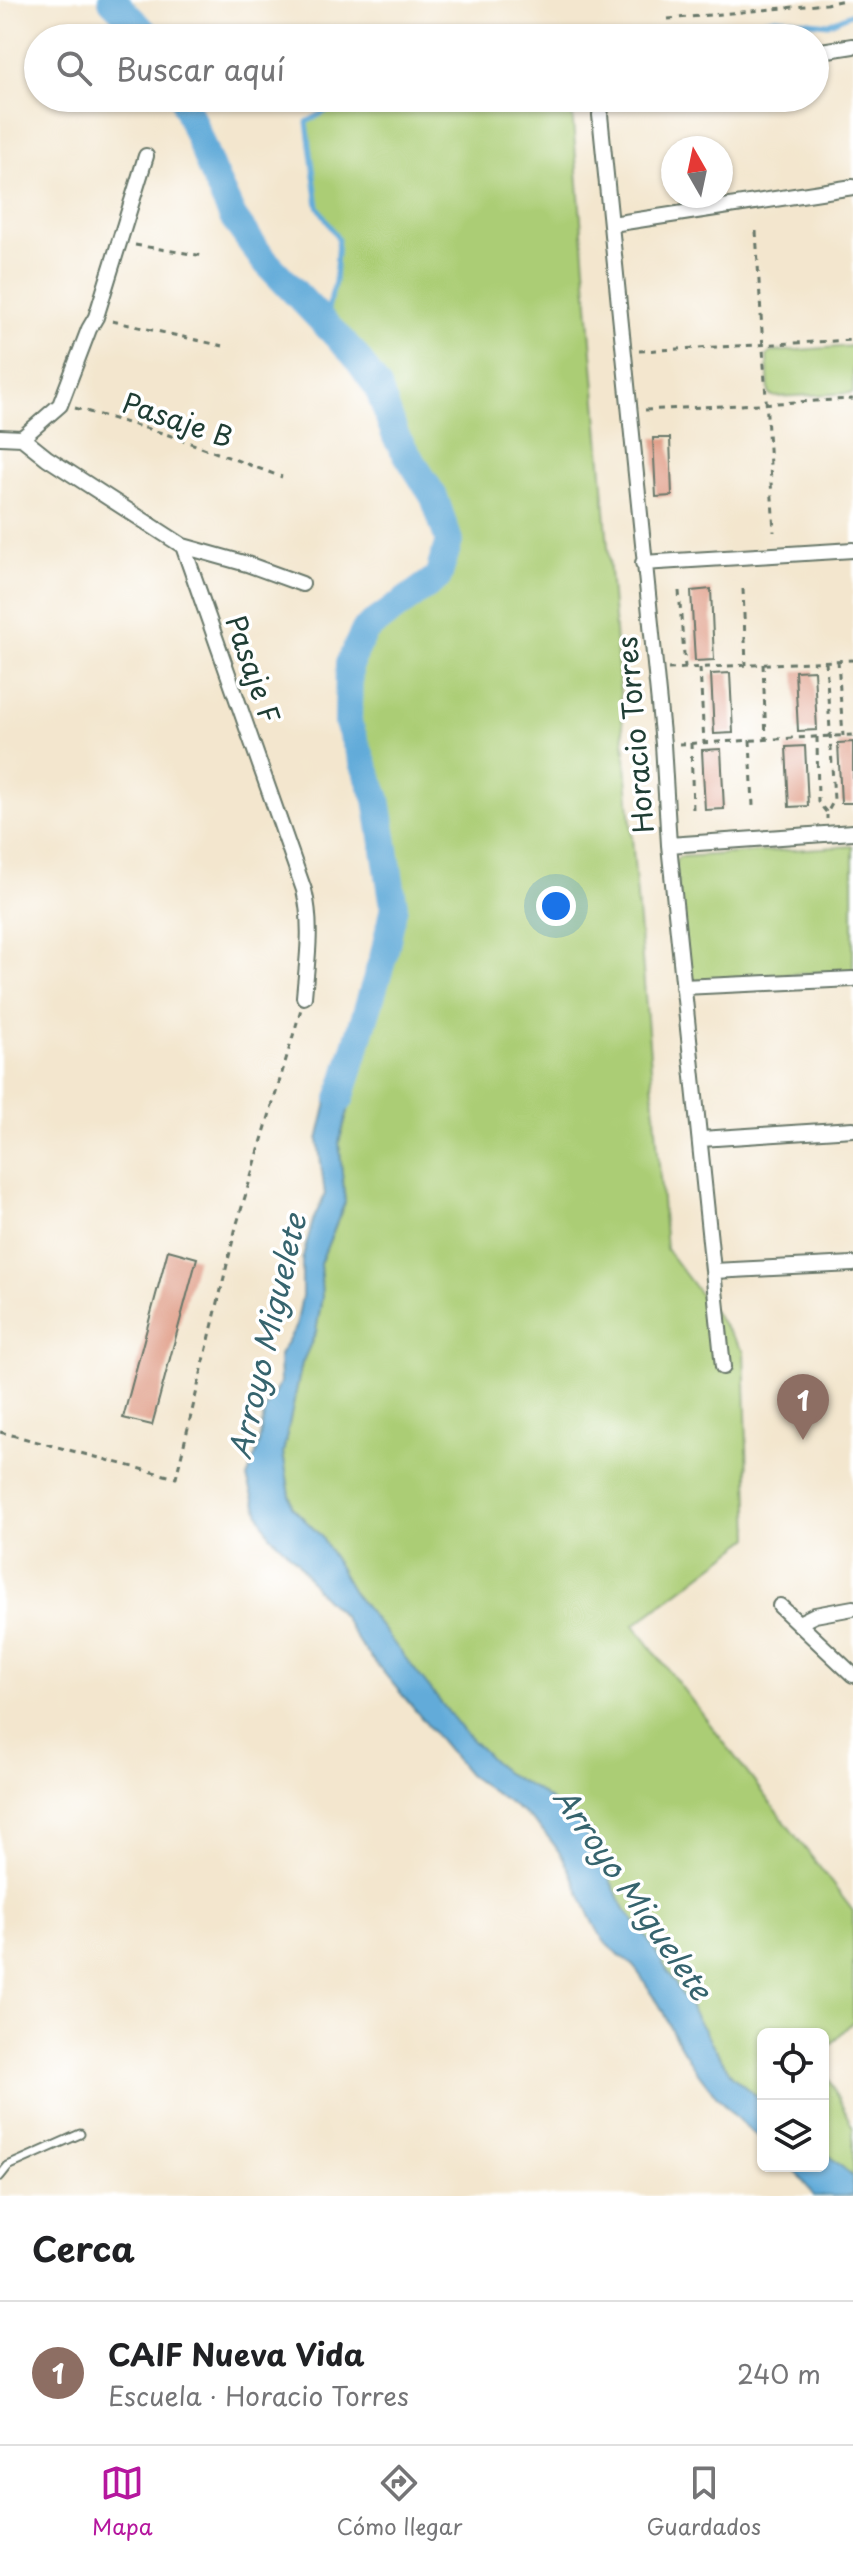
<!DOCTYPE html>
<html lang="es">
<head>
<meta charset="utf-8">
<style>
  :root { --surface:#fff; --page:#f2f2f2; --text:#202124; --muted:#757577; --line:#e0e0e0; --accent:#b5179e }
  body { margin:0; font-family:"Playpen Sans",sans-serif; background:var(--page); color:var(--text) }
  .controls { position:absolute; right:24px; bottom:24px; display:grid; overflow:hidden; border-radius:12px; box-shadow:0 2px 6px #0004 }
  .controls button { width:72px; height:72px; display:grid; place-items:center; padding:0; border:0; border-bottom:2px solid var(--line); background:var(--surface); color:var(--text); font:40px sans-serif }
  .compass { position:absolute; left:661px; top:136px; width:72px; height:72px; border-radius:50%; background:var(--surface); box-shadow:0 2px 6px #0004; rotate:351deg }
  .you { position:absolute; left:556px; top:906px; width:28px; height:28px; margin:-20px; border:6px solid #fff; border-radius:50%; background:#1a73e8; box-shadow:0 0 0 12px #1a73e833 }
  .badge { display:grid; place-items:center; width:52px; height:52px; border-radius:50%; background:var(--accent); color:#fff; font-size:26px; font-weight:700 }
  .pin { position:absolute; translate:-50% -66px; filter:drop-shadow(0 2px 4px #0008) }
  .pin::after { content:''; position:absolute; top:42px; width:28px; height:24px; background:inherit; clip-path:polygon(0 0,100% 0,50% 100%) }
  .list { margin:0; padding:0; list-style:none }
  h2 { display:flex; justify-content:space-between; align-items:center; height:104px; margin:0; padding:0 32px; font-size:34px }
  h2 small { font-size:26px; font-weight:400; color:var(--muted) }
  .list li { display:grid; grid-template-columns:52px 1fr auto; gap:24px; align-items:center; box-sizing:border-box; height:144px; padding:0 32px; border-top:2px solid var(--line) }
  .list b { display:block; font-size:30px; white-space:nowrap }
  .list p { margin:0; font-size:26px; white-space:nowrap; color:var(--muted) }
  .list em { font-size:26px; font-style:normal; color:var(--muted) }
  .icon { flex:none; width:44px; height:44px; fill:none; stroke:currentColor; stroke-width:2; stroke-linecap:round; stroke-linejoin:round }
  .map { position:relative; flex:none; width:853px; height:2196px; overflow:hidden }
  .search { position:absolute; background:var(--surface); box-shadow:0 2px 6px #0004; left:24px; right:24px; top:24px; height:88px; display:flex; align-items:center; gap:20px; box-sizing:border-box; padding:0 28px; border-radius:44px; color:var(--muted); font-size:30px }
  .sheet { height:248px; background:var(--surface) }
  nav { display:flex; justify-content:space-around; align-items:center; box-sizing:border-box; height:112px; border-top:2px solid var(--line); background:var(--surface); font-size:22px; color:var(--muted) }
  nav a { display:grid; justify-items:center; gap:4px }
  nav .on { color:var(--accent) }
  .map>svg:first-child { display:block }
</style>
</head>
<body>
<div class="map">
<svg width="853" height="2196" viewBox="0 0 853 2196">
  <rect width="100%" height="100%" fill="#fff"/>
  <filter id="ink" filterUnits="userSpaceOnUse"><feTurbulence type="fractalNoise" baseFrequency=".0125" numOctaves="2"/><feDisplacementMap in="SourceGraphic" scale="16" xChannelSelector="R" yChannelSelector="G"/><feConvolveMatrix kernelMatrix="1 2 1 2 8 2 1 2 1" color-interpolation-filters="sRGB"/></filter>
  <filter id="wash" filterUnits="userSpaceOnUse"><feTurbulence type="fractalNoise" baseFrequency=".006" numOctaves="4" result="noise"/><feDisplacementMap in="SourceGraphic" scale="32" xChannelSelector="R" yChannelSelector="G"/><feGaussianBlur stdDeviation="1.8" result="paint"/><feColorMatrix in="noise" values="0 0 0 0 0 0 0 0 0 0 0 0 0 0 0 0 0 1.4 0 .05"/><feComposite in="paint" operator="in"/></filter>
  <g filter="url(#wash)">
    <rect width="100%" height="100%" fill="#f3e6ce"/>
    <path fill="#abcd75" stroke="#658554" stroke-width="2" d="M349,98H571L666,1249L744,1352L750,1538L634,1625L853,1911V2021L823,2053V2034H763V2102L732,2076L646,1936L625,1909L579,1821L536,1790L504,1772L465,1734L353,1592L321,1536L292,1507L283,1453L302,1363L316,1332L322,1297L320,1264L345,1202L339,1142L354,1090L352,1066L362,1020L384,954L394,906L377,799L348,723L349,664L365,630L438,577L449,541L434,497L396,437L378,388L354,354L324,324L335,282L338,239L318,206L307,122Z
      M853,346V393L775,397L769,394L767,356L771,352Z
      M853,846V970L692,981L688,971L675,861L679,857Z
      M823,2067L853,2128V2177L823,2150Z"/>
    <path fill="#62abd9" stroke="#407486" stroke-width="2" d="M352,1066L354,1090L339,1142L345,1202L320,1264L322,1297L316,1332L302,1363L283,1453L292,1507L321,1536L353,1592L466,1734L504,1772L536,1790L579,1821L625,1909L646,1936L732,2076L763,2102V2141C728,2114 694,2072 673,2033C666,2020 662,2006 653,1995C646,1985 640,1973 632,1965C623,1956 611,1951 604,1941C582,1907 576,1871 549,1838C527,1810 495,1796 468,1774L359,1643L342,1615L316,1589L297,1561L270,1535L259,1514L247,1478L258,1448L265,1409L280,1383L279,1355L296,1327L302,1296V1260L313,1220L325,1195L318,1140L328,1098Z
      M823,2150L853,2177V2196H814L792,2166H823Z"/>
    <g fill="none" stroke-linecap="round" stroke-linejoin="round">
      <path stroke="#62abd9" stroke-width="5" d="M678,38L776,18L828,24L853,13
        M324,324L335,282L338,239L318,206L307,122L349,98"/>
      <path stroke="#62abd9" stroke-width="28" d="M112,0L150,38
        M183,98L213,174L233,217L262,258L354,354L378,388L396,437L434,497L449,541L438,577L365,630L349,664L348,723L377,799L394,906L384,954L340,1099"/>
    </g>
    <g id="blocks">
      <path fill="#de967f" d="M653,438H670L672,496L656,497Z
        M711,589L714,660L695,661L691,591Z
        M814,670L817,730L798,731L795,671Z
        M730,673L733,733L714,734L711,674Z
        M853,742V803H841L838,743Z
        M805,746L808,806L789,807L786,747Z
        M721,749L724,809L705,810L702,750Z
        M168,1250L197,1258L152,1425L123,1418Z"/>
    </g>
  </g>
  <g filter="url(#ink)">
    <use href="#blocks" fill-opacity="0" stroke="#69786a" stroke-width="2"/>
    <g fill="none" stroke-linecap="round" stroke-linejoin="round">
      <g stroke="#69786a" stroke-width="11">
        <path id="service" d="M0,2176L8,2166L80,2134"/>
      </g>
      <g stroke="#69786a" stroke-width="18">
        <path id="minor" d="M815,52L853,46
          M603,98L600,115L663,744L669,845L723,1367
          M612,224L853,187
          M0,437L22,438
          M22,438L47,458L183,546L304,890C313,926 307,961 304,997
          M22,438L60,405L89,329L96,317L146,156
          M183,546L247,564L302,584
          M643,563L853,550
          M669,845L853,832
          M683,987L853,979
          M701,1139L853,1129
          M714,1271L853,1264
          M780,1606L853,1675
          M799,1623L815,1615L853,1608"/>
      </g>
      <path stroke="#69786a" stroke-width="3" stroke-dasharray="6 6" stroke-linecap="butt" d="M668,19L826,4L844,0
        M756,231L774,532
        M135,245L204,256
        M112,321L223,346
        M639,351L853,340
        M75,408L166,434L282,477
        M645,410L853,399
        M743,589L746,665
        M679,591L685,667
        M838,660L843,736
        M826,661L834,800L827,813V819
        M763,664L766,740
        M700,668L704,743
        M668,669L853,660
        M817,737L818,802L827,813
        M750,740L753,806
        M691,743L693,810
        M679,744L853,735
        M0,1432L176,1478L236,1227L301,1009"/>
      <use href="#service" stroke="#fff" stroke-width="7"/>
      <use href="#minor" stroke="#fff" stroke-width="14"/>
    </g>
  </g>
  <g text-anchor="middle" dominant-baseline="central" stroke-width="7" stroke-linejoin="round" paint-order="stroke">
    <g font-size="28" fill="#1f3d34" stroke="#fff">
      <text transform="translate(178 419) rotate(19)">Pasaje B</text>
      <text transform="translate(254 669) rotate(71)">Pasaje F</text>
      <text transform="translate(634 735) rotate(-95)">Horacio Torres</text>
    </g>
    <g font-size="30" font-style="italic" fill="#36646e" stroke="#fff">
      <text transform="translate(266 1336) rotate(-77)">Arroyo Miguelete</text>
      <text transform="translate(634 1893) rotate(55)">Arroyo Miguelete</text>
    </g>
  </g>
</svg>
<div class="controls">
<button><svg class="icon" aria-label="locate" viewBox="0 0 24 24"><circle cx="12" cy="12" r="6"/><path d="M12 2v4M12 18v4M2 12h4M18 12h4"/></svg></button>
<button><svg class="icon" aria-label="layers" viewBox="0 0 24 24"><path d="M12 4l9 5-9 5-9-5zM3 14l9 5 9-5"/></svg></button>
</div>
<svg class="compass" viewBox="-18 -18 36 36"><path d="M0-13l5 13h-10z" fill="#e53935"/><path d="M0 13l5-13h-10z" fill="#757577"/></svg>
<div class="you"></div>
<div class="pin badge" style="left:803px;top:1440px;background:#8d6e63">1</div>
<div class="search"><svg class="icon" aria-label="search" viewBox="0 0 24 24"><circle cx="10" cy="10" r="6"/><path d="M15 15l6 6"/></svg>Buscar aquí</div>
</div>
<section class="sheet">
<h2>Cerca<small></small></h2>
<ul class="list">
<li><span class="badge" style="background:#8d6e63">1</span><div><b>CAIF Nueva Vida</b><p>Escuela · Horacio Torres</p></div><em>240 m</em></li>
</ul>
</section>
<nav>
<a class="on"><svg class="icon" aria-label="map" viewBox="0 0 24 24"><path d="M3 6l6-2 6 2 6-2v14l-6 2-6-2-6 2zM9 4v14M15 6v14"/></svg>Mapa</a>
<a><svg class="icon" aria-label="directions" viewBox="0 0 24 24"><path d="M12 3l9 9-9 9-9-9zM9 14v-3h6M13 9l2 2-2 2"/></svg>Cómo llegar</a>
<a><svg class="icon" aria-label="saved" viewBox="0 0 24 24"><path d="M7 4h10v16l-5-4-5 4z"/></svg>Guardados</a>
</nav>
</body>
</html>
